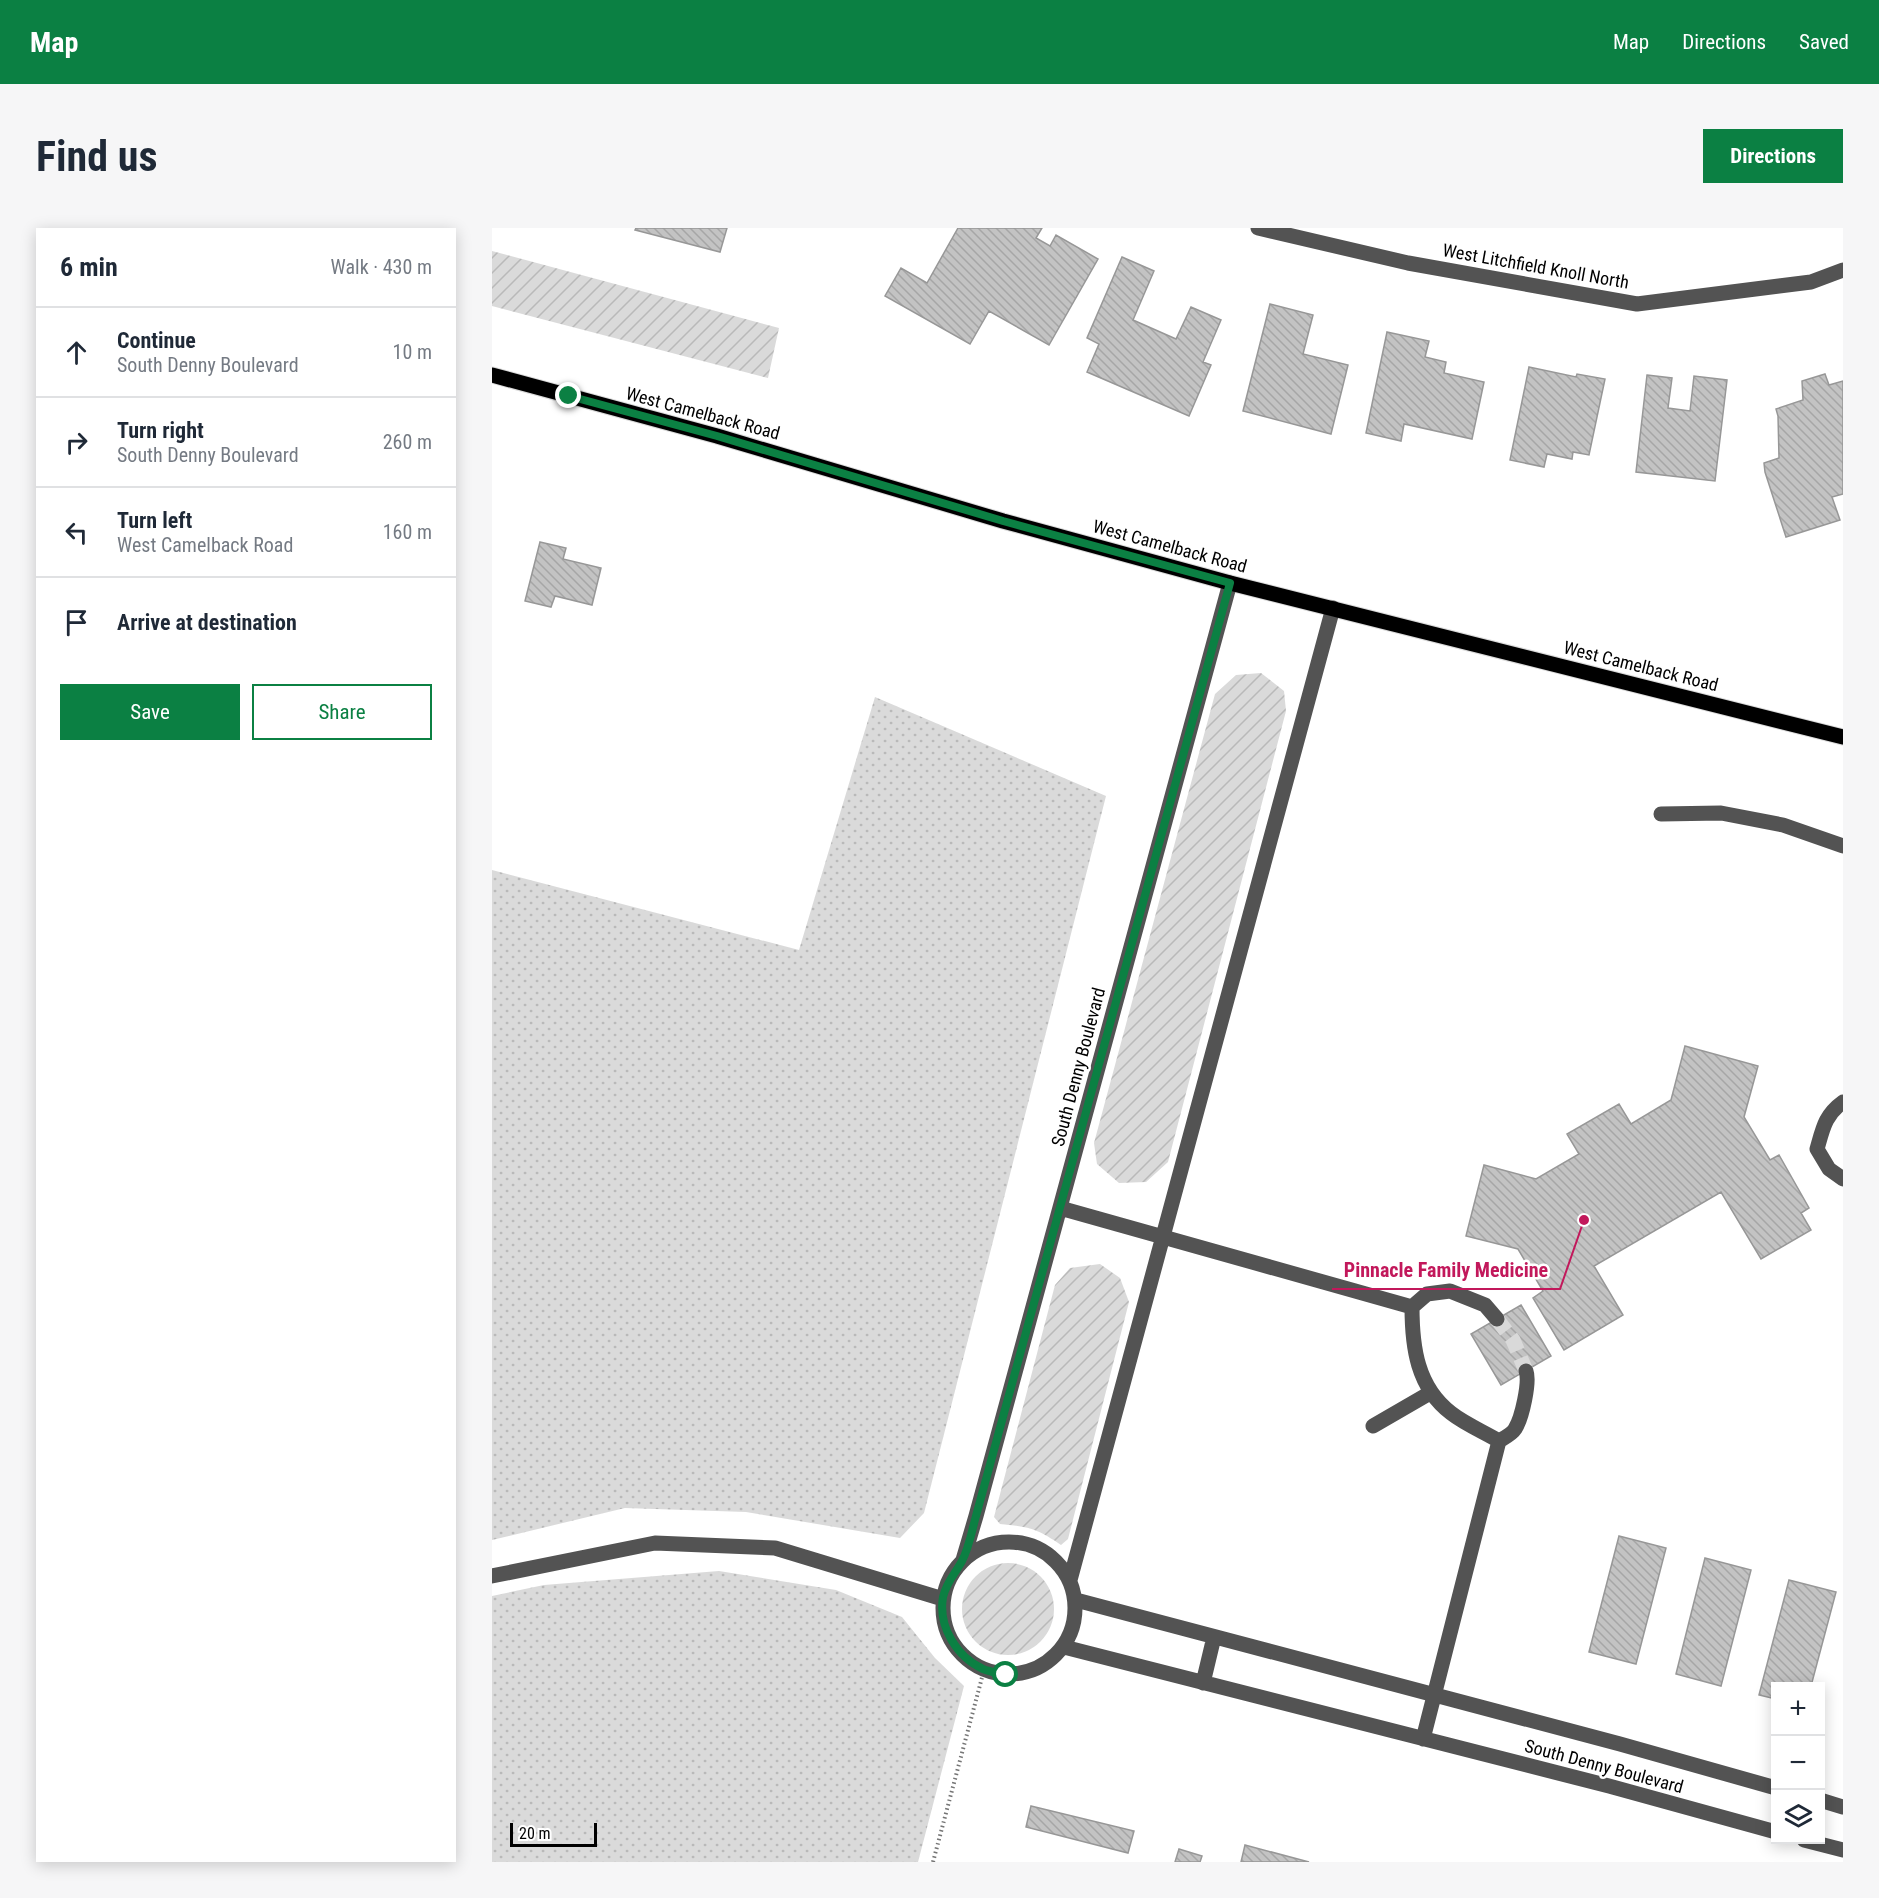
<!DOCTYPE html>
<html lang="en">
<head>
<meta charset="utf-8">
<style>
  :root { --surface:#fff; --page:#f6f6f7; --text:#1f2937; --muted:#747a83; --line:#e0e1e3; --accent:#0b8043 }
  body { margin:0; font-family:"Roboto Condensed",sans-serif; background:var(--page); color:var(--text) }
  .controls { position:absolute; right:18px; bottom:18px; display:grid; overflow:hidden; border-radius:0px; box-shadow:0 3px 15px #0003 }
  .controls button { width:54px; height:54px; display:grid; place-items:center; padding:0; border:0; border-bottom:2px solid var(--line); background:var(--surface); color:var(--text); font:30px sans-serif }
  .scale { position:absolute; left:18px; bottom:15px; width:87px; box-sizing:border-box; padding-left:6px; border:3px solid #000; border-top:0; font-size:16px; line-height:21px; white-space:nowrap; color:#000; -webkit-text-stroke:4px #fff; paint-order:stroke }
  .stop { position:absolute; width:18px; height:18px; margin:-14px; border:4px solid #0b8043; border-radius:50%; background:#fff }
  .stop.end { background:#0b8043; border-color:#fff; box-shadow:0 2px 6px #0008 }
  .list { margin:0; padding:0; list-style:none }
  h2 { display:flex; justify-content:space-between; align-items:center; height:78px; margin:0; padding:0 24px; font-size:26px }
  h2 small { font-size:20px; font-weight:400; color:var(--muted) }
  .list li { display:grid; grid-template-columns:39px 1fr auto; gap:18px; align-items:center; box-sizing:border-box; height:90px; padding:0 24px; border-top:2px solid var(--line) }
  .list b { display:block; font-size:22px; white-space:nowrap }
  .list p { margin:0; font-size:20px; white-space:nowrap; color:var(--muted) }
  .list em { font-size:20px; font-style:normal; color:var(--muted) }
  .actions { display:flex; gap:12px; padding:18px 24px }
  .actions a { flex:1; padding:14px 0; border:2px solid var(--accent); border-radius:0px; text-align:center; font-size:21px; color:var(--accent) }
  .actions .main { background:var(--accent); color:#fff }
  .icon { flex:none; width:33px; height:33px; fill:none; stroke:currentColor; stroke-width:2; stroke-linecap:round; stroke-linejoin:round }
  .map { position:relative; flex:none; width:1351px; height:1634px; overflow:hidden; border-radius:0px }
  header { display:flex; align-items:center; gap:36px; box-sizing:border-box; height:84px; padding:0 30px; background:var(--accent); color:#fff }
  header strong { font-size:28px }
  nav { display:flex; gap:33px; margin-inline-start:auto; font-size:21px }
  .intro { display:flex; align-items:center; justify-content:space-between; box-sizing:border-box; height:144px; padding:0 36px }
  h1 { margin:0; font-size:42px }
  .button { padding:15px 27px; border-radius:0px; background:var(--accent); color:#fff; font-size:21px; font-weight:700 }
  main { display:flex; gap:36px; padding:0 36px }
  aside { flex:1; background:var(--surface); border-radius:0px; box-shadow:0 3px 15px #0003 }
  .map>svg:first-child { display:block }
</style>
</head>
<body>
<header>
<strong>Map</strong>
<nav><a>Map</a><a>Directions</a><a>Saved</a></nav>
</header>
<div class="intro"><h1>Find us</h1><a class="button">Directions</a></div>
<main>
<aside>
<h2>6 min<small>Walk · 430 m</small></h2>
<ul class="list">
<li><svg class="icon" aria-label="ahead" viewBox="0 0 24 24"><path d="M12 20V5M6 11l6-6 6 6"/></svg><div><b>Continue</b><p>South Denny Boulevard</p></div><em>10 m</em></li>
<li><svg class="icon" aria-label="right" viewBox="0 0 24 24"><path d="M7 20v-9h11M14 6l5 5-5 5"/></svg><div><b>Turn right</b><p>South Denny Boulevard</p></div><em>260 m</em></li>
<li><svg class="icon" aria-label="left" viewBox="0 0 24 24"><path d="M17 20v-9H6M10 6l-5 5 5 5"/></svg><div><b>Turn left</b><p>West Camelback Road</p></div><em>160 m</em></li>
<li><svg class="icon" aria-label="arrive" viewBox="0 0 24 24"><path d="M6 21V4h12l-3 4 3 4H6"/></svg><div><b>Arrive at destination</b></div></li>
</ul>
<div class="actions"><a class="main">Save</a><a>Share</a></div>
</aside>
<div class="map">
<svg width="1351" height="1634" viewBox="0 0 1351 1634">
  <defs>
    <pattern id="grass-dots" width="8" height="8" patternUnits="userSpaceOnUse" patternTransform="scale(1.5)"><rect width="8" height="8" fill="#dadada"/><path d="M2 2h.1M6 6h.1" fill="none" stroke="#b9b9b9" stroke-width="1.8" stroke-linecap="round"/></pattern>
    <pattern id="garden-furrows" width="10" height="10" patternUnits="userSpaceOnUse" patternTransform="scale(1.5)"><rect width="10" height="10" fill="#dadada"/><path d="M-1 1l2-2M0 10L10 0M9 11l2-2" fill="none" stroke="#b9b9b9"/></pattern>
    <pattern id="building-back-hatch" width="6" height="6" patternUnits="userSpaceOnUse" patternTransform="scale(1.5)"><rect width="6" height="6" fill="#c3c3c3"/><path d="M-1 5l2 2M0 0l6 6M5-1l2 2" fill="none" stroke="#a6a6a6"/></pattern>
  </defs>
  <rect width="100%" height="100%" fill="#fff"/>
  <path fill="url(#grass-dots)" d="M383,469L614,568L432,1285L408,1310L254,1284L133,1280L0,1312V642L307,722Z
    M227,1343L344,1362L410,1389L443,1430L472,1458L426,1634H0V1368L52,1357Z"/>
  <path fill="url(#garden-furrows)" d="M0,23L287,100L276,150L0,78Z
    M769,445L792,463L794,483L676,934L654,954L627,955L605,936L602,915L723,466L744,447Z
    M608,1036L628,1050L637,1074L576,1311L569,1317C544,1300 537,1299 508,1296L502,1289L563,1057L578,1040Z
    M470 1381a46 46 0 1 1 92 0a46 46 0 1 1-92 0Z"/>
  <path fill="url(#building-back-hatch)" stroke="#979797" stroke-width="1.5" d="M144,0H235L228,24L143,2Z
    M466,0H550L544,10L558,18L564,7L606,31L557,117L497,83L478,116L393,68L409,40L435,55Z
    M630,29L662,43L641,92L684,111L699,79L729,92L711,134L719,137L697,188L595,144L607,116L595,110Z
    M778,76L821,87L811,126L856,137L839,206L751,183Z
    M895,104L937,113L933,129L954,134L952,145L992,154L980,211L912,196L909,213L874,205Z
    M1037,139L1084,149L1085,146L1113,151L1097,227L1081,224L1080,231L1055,226L1052,239L1018,232Z
    M1333,146L1337,157L1351,153V266L1340,269L1348,292L1294,309L1273,244L1272,235L1287,230L1286,188L1284,181L1311,172L1310,153Z
    M1155,147L1180,150L1176,180L1198,183L1202,148L1235,152L1223,253L1144,244Z
    M48,314L74,320L71,331L109,340L100,377L63,368L59,379L33,373Z
    M1193,818L1266,838L1252,889L1278,932L1287,927L1317,980L1309,985L1319,1002L1269,1031L1229,964L1102,1038L1131,1087L1072,1122L1041,1070L1051,1063L1026,1021L974,1008L992,937L1044,951L1087,926L1075,906L1127,876L1139,896L1179,872Z
    M1029,1077L1059,1128L1009,1157L979,1106Z
    M1127,1308L1174,1320L1144,1436L1097,1424Z
    M1213,1330L1259,1342L1229,1458L1184,1446Z
    M1297,1352L1344,1364L1319,1458H1284V1471L1267,1467Z
    M539,1578L642,1603L636,1625L534,1599Z
    M753,1617L817,1634H749Z
    M687,1621L710,1628L708,1634H683Z"/>
  <g fill="none" stroke-linecap="round" stroke-linejoin="round">
    <path stroke="#d9d9d9" stroke-width="15" stroke-dasharray="15 8" stroke-linecap="butt" d="M1005,1091L1021,1112L1034,1143"/>
    <g stroke="#dbdbdb" stroke-width="17">
      <path id="major" d="M0,147L225,208L511,293L738,355L1351,509"/>
    </g>
    <path stroke="#757575" stroke-width="4" stroke-dasharray="1.5 3" stroke-linecap="butt" d="M441,1634L492,1442"/>
    <path stroke="#535353" stroke-width="15" d="M766,0L916,35L1145,76L1319,54L1351,42
      M1169,586L1229,585L1291,597L1351,618
      M1351,874C1333,887 1331,900 1325,921L1337,941L1351,951
      M568,980L920,1079
      M1005,1091L993,1077L958,1063L935,1066L920,1079C920,1119 925,1159 959,1185C973,1196 992,1204 1007,1213C1012,1210 1020,1206 1023,1201C1030,1190 1038,1154 1034,1143
      M881,1198L938,1165
      M451 1380a66 66 0 1 1 132 0a66 66 0 1 1-132 0Z
      M471,1332L484,1288L738,355
      M0,1348L163,1315L283,1320L451,1371
      M578,1352L841,380
      M584,1372L1128,1516L1284,1560
      M572,1419L1117,1558L1284,1604
      M711,1455L722,1409
      M931,1511L1007,1213
      M1328,1572L1351,1579
      M1312,1612L1351,1622"/>
    <use href="#major" stroke="#000" stroke-width="15"/>
  </g>
  <g fill="none" stroke-linecap="round" stroke-linejoin="round">
    <path stroke="#0b8043" stroke-width="8" d="M77,168L225,208L511,293L738,355L484,1288C480,1302 477,1320 470,1333C463,1346 455,1353 451,1369C446,1399 465,1429 491,1441C498,1444 507,1445 514,1447"/>
  </g>
  <g text-anchor="middle" dominant-baseline="central" stroke-width="5" stroke-linejoin="round" paint-order="stroke">
    <g font-size="18" fill="#000" stroke="#fff">
      <text transform="translate(1044 38) rotate(10)">West Litchfield Knoll North</text>
      <text transform="translate(211 185) rotate(15)">West Camelback Road</text>
      <text transform="translate(678 318) rotate(15)">West Camelback Road</text>
      <text transform="translate(1149 438) rotate(14)">West Camelback Road</text>
      <text transform="translate(586 839) rotate(-75)">South Denny Boulevard</text>
      <text transform="translate(1112 1538) rotate(15)">South Denny Boulevard</text>
    </g>
  </g>
  <path fill="none" stroke="#c2185b" stroke-width="2" d="M1092 992L1068 1061H840"/>
  <circle fill="#c2185b" stroke="#fff" stroke-width="2" cx="1092" cy="992" r="6"/>
  <g font-size="20" text-anchor="middle" font-weight="bold" fill="#c2185b" stroke="#fff" stroke-width="5" stroke-linejoin="round" paint-order="stroke">
    <text x="954" y="1049">Pinnacle Family Medicine</text>
  </g>
</svg>
<div class="controls">
<button>+</button>
<button>−</button>
<button><svg class="icon" aria-label="layers" viewBox="0 0 24 24"><path d="M12 4l9 5-9 5-9-5zM3 14l9 5 9-5"/></svg></button>
</div>
<div class="scale">20 m</div>
<div class="stop" style="left:514px;top:1447px"></div>
<div class="stop end" style="left:77px;top:168px"></div>
</div>
</main>
</body>
</html>
